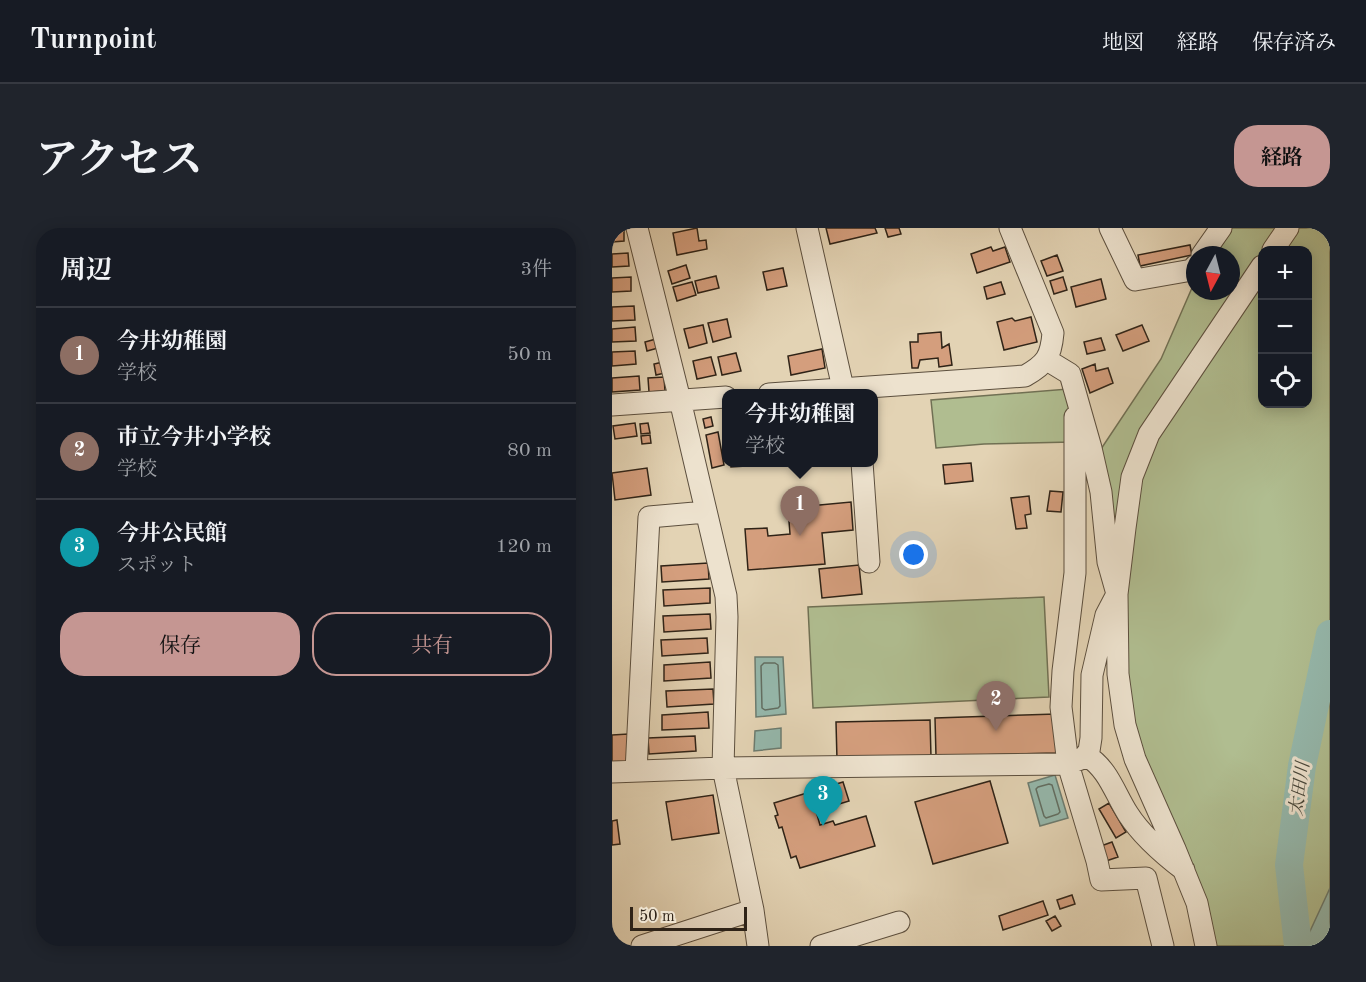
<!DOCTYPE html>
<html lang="ja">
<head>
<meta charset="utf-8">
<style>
  :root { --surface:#171b24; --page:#20242c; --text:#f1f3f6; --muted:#9ea1a6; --line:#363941; --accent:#c59692 }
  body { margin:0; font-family:"Old Standard TT","Noto Serif JP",serif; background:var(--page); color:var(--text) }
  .controls { position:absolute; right:18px; top:18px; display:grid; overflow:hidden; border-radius:12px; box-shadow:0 3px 15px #0003 }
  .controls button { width:54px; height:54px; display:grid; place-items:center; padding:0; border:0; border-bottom:2px solid var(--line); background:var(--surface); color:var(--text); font:30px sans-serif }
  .compass { position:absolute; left:574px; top:18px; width:54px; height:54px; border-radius:50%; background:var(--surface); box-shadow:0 3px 15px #0003; rotate:187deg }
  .scale { position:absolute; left:18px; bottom:15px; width:117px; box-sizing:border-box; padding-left:6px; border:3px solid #2f2317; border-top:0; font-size:16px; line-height:21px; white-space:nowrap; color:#2f2317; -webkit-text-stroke:4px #ede2ce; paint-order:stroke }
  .you { position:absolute; left:302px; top:327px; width:21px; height:21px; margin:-15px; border:4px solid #fff; border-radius:50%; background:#1a73e8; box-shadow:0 0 0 9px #1a73e833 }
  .badge { display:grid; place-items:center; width:39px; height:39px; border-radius:50%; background:var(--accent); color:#fff; font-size:20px; font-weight:700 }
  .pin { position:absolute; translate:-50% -50px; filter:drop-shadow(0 2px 3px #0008) }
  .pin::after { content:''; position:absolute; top:32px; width:21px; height:18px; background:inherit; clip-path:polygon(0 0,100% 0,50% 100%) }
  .popup { position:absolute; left:110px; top:161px; width:156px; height:78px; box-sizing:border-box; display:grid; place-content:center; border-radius:12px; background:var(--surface); filter:drop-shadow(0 2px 4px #0005); font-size:20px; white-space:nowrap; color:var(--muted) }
  .popup b { font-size:22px; color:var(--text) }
  .popup::after { content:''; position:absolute; left:50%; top:100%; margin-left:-12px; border:12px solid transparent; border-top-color:var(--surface) }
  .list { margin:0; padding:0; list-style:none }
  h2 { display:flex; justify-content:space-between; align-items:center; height:78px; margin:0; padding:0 24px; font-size:26px }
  h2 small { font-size:20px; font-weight:400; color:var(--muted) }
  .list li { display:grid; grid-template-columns:39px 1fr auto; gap:18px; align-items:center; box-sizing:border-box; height:96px; padding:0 24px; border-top:2px solid var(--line) }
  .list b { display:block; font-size:22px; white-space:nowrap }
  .list p { margin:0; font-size:20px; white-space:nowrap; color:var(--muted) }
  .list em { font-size:20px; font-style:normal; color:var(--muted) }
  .actions { display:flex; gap:12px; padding:18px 24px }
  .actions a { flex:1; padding:14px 0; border:2px solid var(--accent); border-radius:24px; text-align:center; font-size:21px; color:var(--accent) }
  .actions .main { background:var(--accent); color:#111 }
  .icon { flex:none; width:33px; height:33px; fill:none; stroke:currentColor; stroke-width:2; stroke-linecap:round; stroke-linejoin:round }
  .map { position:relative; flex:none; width:718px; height:718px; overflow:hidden; border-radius:24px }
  header { display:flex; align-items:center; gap:36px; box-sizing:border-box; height:84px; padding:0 30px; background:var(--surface); border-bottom:2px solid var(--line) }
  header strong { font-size:28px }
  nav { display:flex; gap:33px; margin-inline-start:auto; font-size:21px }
  .intro { display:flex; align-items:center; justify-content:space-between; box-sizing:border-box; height:144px; padding:0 36px }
  h1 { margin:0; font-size:42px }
  .button { padding:15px 27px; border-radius:24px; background:var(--accent); color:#111; font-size:21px; font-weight:700 }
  main { display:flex; gap:36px; padding:0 36px }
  aside { flex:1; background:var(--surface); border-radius:24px; box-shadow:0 3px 15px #0003 }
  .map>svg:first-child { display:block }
</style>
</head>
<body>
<header>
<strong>Turnpoint</strong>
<nav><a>地図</a><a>経路</a><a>保存済み</a></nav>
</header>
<div class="intro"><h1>アクセス</h1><a class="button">経路</a></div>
<main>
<aside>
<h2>周辺<small>3件</small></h2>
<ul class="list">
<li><span class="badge" style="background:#8d6e63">1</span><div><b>今井幼稚園</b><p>学校</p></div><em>50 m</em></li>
<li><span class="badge" style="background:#8d6e63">2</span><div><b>市立今井小学校</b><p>学校</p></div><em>80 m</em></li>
<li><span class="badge" style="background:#0f9aa8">3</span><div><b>今井公民館</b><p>スポット</p></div><em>120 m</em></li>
</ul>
<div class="actions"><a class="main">保存</a><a>共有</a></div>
</aside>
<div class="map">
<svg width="718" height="718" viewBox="0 0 718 718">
  <rect width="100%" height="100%" fill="#e3d3b4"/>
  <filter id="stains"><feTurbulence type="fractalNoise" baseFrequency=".00333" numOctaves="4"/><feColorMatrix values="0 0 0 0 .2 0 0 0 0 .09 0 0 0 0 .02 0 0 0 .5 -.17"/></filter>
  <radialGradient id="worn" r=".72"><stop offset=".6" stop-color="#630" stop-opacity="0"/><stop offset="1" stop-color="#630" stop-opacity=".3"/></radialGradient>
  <path fill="#b0bd90" stroke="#707054" stroke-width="1.5" fill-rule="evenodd" d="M614,0H718V718H590L513,497L487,224L549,131L583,53V63H619V27H596ZM650,22H696V176H650Z
    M456,161L460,214L372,216L324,220L319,172Z
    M432,369L437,469L201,480L196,379Z"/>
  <path fill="#95b8ac" stroke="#6c7c70" stroke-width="1.5" d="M143,429H171L174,486L144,489Z
    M169,500V520L142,523L143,503Z
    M443,547L456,590L428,598L416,555Z
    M718,660V718H692L693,714Z"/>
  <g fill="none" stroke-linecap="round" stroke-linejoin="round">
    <path stroke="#626e62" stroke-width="1.5" d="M152,435H163L166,437L168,478L166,480L153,482L150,480L149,438Z
      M437,556L440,557L448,584L446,586L434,590L432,588L424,561L426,559Z"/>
    <path stroke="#95b8ac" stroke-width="28" d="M686,718L677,637L690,538L718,406"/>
  </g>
  <path fill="#d49e7d" stroke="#2f2317" stroke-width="1.5" d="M0,0H12V13L0,14Z
    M85,0L87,13L94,12L95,21L65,27L61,5Z
    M214,0H263L265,5L218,16Z
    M273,0H287L289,6L276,9Z
    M578,17L580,27L528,38L526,27Z
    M379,19L381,23L393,19L398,34L365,45L359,26Z
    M16,25L17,38L0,39V26Z
    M445,27L451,43L435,48L429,33Z
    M74,37L78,50L60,56L56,43Z
    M171,40L175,58L155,62L151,44Z
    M104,48L107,60L86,65L83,53Z
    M19,49V63L0,64V50Z
    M451,49L455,62L442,66L438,53Z
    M489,51L494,71L464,79L459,59Z
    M80,54L84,67L65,73L61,59Z
    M389,54L393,66L375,71L372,59Z
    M22,78L23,92L0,93V79Z
    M419,89L425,114L392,122L385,94L400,90L403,93Z
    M115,91L119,109L101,114L96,95Z
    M91,97L95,115L77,120L72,101Z
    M530,97L537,113L511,123L504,107Z
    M23,99L24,113L0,114V101Z
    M329,104L330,120L337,116L340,137L327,139L326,130L308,132L306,140H300L298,114H306V106Z
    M489,110L493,122L475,126L472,114Z
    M44,111L46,120L35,123L33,114Z
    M210,121L213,140L179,147L176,128Z
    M23,123L24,136L0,138V124Z
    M124,125L129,143L110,147L106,129Z
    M99,129L104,147L85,151L81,133Z
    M51,134L53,145L44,147L42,136Z
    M483,136L484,143L496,140L501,155L478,165L470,141Z
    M27,148L28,162L0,164V150Z
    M52,149L53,163L37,164L36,150Z
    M99,189L101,198L93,200L91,191Z
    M23,195L25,208L3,211L1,198Z
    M36,195L38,205L29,206L28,196Z
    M106,204L112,237L100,240L94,207Z
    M38,207L39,215L30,216L29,208Z
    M119,234H150V237L119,239Z
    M359,235L361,253L333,256L331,237Z
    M35,240L39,267L3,272L0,245Z
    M438,263L451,264L449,284L435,283Z
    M417,268L419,286L413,287L415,300L404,301L399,270Z
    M239,274L241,302L210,305L213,336L136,342L133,301L155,300L156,308L178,306L176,280Z
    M96,335L97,351L50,354L49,338Z
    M247,337L250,366L210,370L207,341Z
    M98,360V375L52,378L51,362Z
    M98,386L99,401L52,404L51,388Z
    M95,410L96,425L50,428L49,412Z
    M98,434L99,450L52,453V437Z
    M101,461L102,476L55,479L54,463Z
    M96,484L97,500L50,502V487Z
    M444,486L445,525L324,528L323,490Z
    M318,492L319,529L225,532L224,494Z
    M16,506V534H0V507Z
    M83,508L84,523L37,526L36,510Z
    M378,553L396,615L321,636L303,574Z
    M231,554L237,573L204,583L208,597L221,593L223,597L254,588L263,618L188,640L184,628L179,630L170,599L167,600L163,588L166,587L162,575Z
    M101,567L107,605L60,612L54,574Z
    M497,575L514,604L504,610L487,581Z
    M5,592L8,616L0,617V593Z
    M500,614L506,629L494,633L489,618Z
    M460,667L463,676L448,681L445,672Z
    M431,673L436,687L391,702L387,688Z
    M443,688L449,698L440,703L434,693Z"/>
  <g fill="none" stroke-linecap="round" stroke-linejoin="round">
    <g stroke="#5c4f3e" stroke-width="23">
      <path id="minor" d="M25,0L68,172L114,368L115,389L111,540L141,682L146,718
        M195,0L231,160
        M498,0L523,52L580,42L583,38
        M661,22L676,0
        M590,27L609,0
        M157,166L413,148C434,136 439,129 441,105L398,0
        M0,177L114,169
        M463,189V345L451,443L449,479L456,536L485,633L489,652L534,650L551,718
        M250,234L257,334
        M474,527C497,542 502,564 516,586C530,608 551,626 572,642
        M24,543L37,289L94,284
        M0,544L111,540L456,536L471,530L477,523L479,510L480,447L494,387L505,366L496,334L489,264L479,220L458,146L435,132
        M30,718L141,682
        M209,718L287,694
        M594,718L585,675L563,621L523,531L513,497L506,446L505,366L513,300L520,249L537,206L650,38"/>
    </g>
    <use href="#minor" stroke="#ede2ce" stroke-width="21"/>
  </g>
  <g text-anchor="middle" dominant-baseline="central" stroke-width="6" stroke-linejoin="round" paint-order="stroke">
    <g font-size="18" font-style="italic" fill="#48483c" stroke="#ede2ce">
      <text transform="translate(688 561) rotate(-82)">太田川</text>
    </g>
  </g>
  <rect width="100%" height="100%" filter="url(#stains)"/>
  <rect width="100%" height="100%" fill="url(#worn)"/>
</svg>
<div class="controls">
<button>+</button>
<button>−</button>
<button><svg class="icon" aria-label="locate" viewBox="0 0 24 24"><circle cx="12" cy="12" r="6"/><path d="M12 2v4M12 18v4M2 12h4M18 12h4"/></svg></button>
</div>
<svg class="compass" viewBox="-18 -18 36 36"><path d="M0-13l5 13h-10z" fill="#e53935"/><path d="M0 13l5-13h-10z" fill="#9ea1a6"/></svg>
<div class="scale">50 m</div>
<div class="you"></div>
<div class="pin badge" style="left:188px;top:308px;background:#8d6e63">1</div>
<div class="popup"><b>今井幼稚園</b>学校</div>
<div class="pin badge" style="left:384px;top:503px;background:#8d6e63">2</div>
<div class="pin badge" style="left:211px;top:598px;background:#0f9aa8">3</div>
</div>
</main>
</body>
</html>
